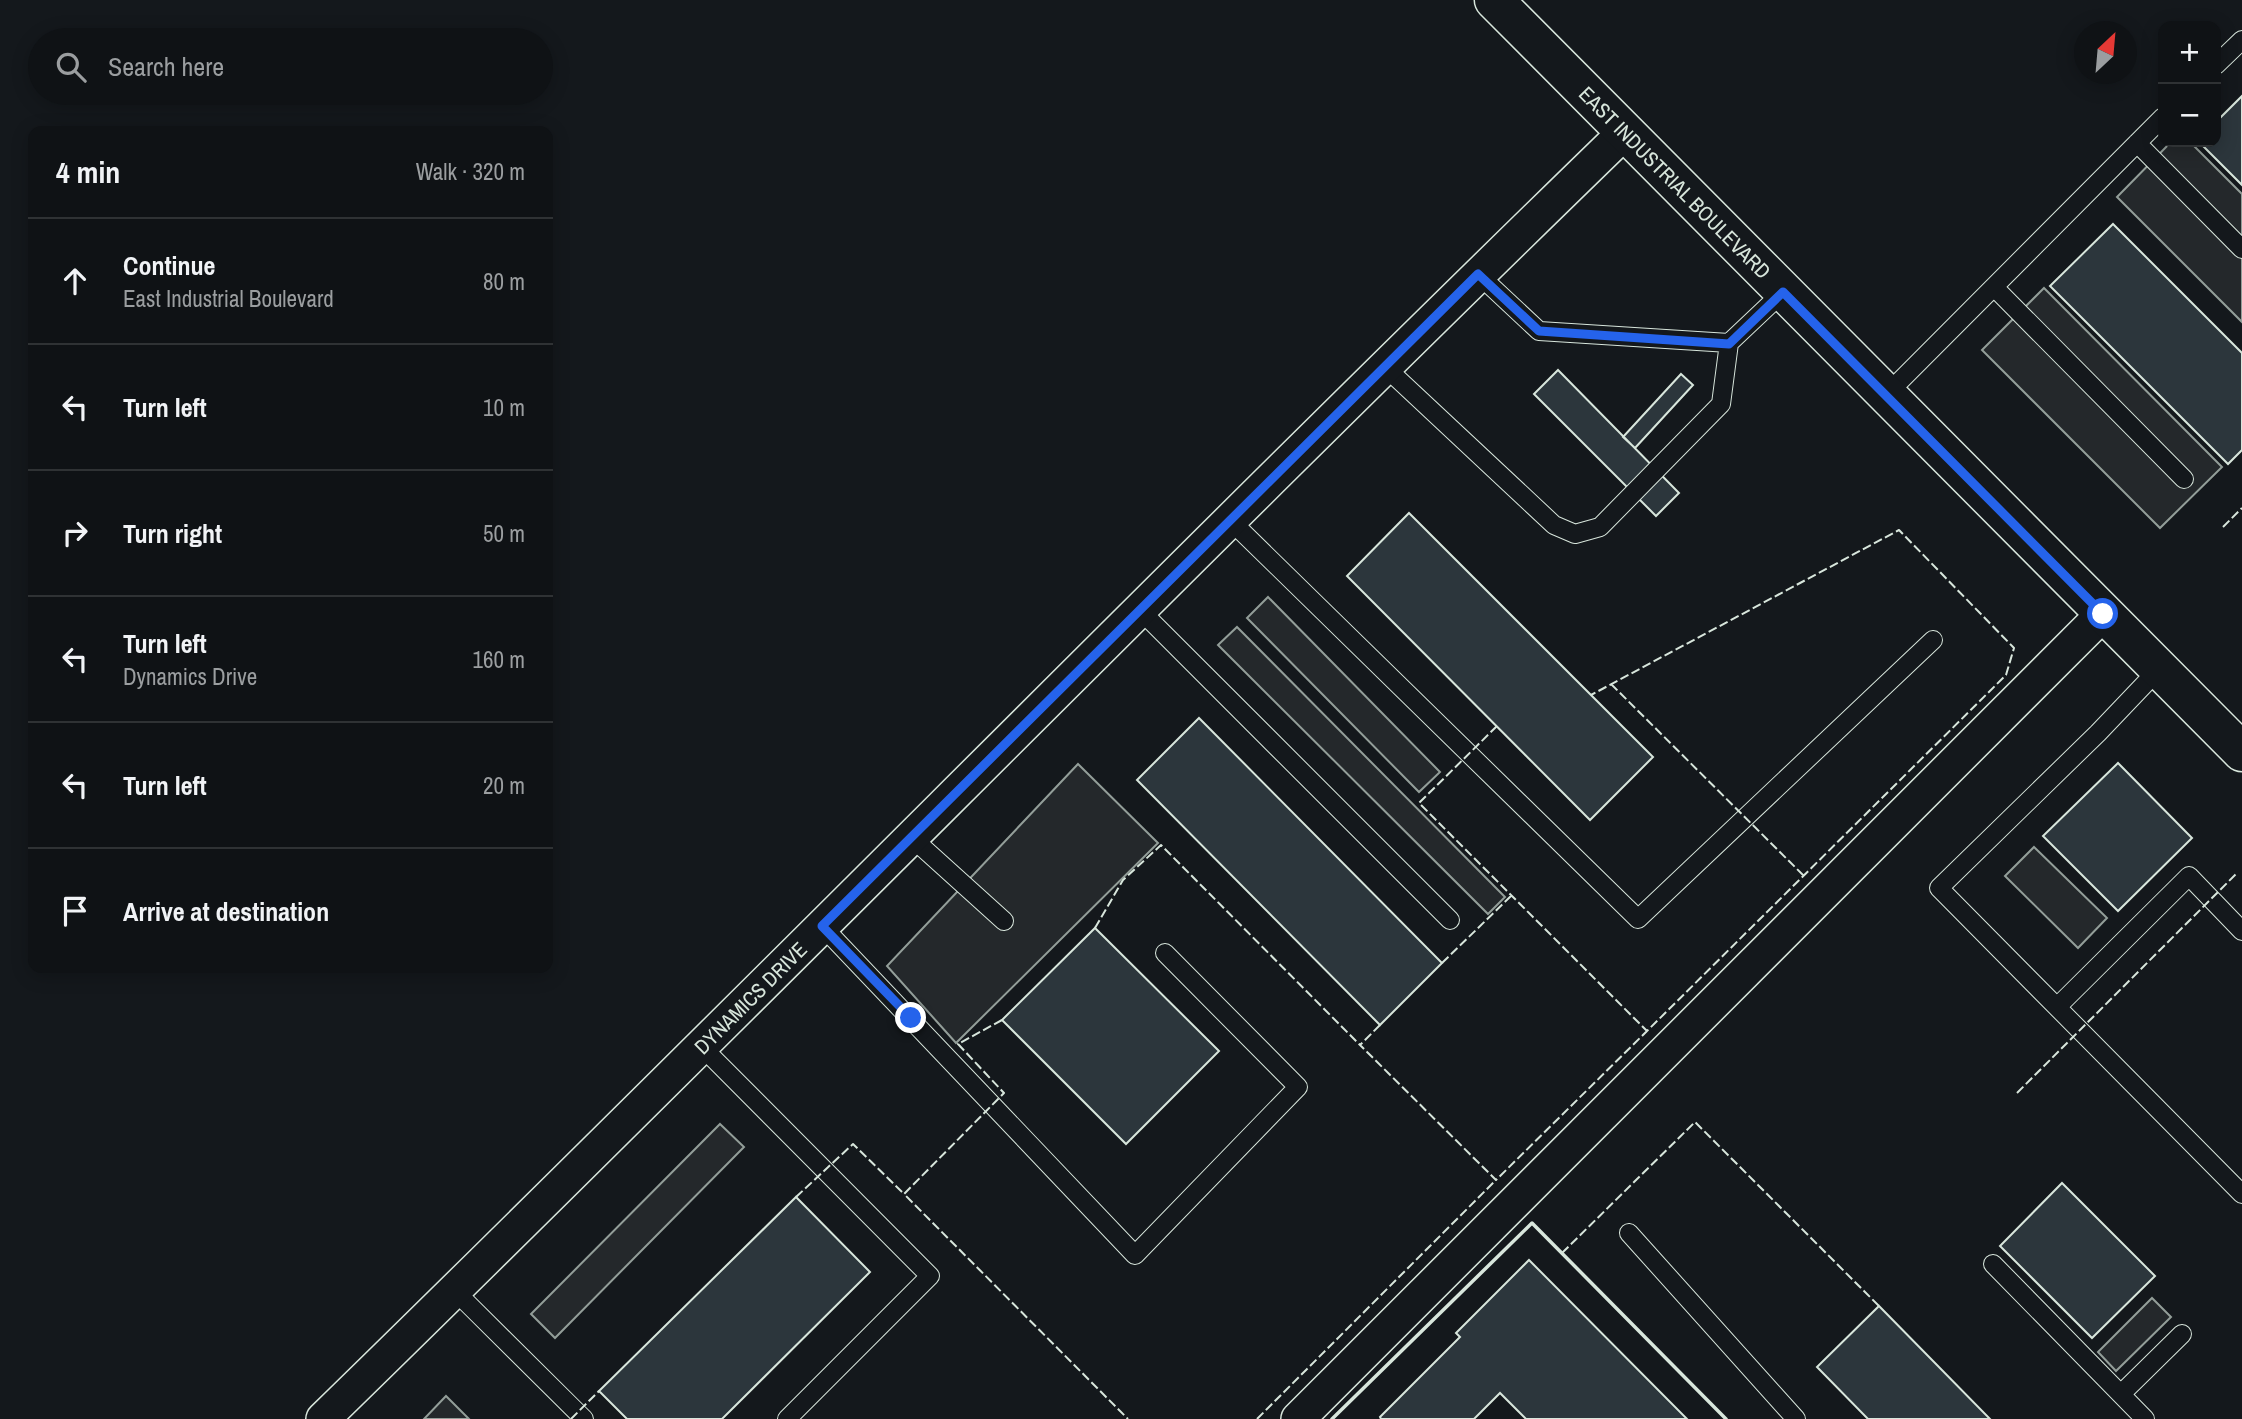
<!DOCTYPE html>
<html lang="en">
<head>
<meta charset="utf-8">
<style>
  :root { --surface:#0f1215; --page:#1d2022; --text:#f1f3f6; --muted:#9b9ea0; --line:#2f3234 }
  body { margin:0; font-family:"Archivo Narrow",sans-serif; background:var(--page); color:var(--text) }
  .controls { position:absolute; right:21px; top:21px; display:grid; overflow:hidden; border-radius:14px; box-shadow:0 4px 18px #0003 }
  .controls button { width:63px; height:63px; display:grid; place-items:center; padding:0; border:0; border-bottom:2px solid var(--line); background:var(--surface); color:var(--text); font:35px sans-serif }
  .compass { position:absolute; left:2074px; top:21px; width:63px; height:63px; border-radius:50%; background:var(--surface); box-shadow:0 4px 18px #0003; rotate:26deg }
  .stop { position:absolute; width:21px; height:21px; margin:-16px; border:5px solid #2563eb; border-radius:50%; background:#fff }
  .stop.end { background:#2563eb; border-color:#fff; box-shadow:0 2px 7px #0008 }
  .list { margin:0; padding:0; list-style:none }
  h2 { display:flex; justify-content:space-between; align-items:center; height:91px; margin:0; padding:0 28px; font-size:30px }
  h2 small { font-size:23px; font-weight:400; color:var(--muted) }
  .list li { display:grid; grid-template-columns:46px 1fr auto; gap:21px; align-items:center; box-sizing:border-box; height:126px; padding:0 28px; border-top:2px solid var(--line) }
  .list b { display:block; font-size:26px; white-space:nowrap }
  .list p { margin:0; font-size:23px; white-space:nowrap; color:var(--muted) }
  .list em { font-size:23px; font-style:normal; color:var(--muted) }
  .icon { flex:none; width:38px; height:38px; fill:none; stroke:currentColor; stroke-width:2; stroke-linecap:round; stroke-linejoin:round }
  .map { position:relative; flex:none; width:2242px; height:1419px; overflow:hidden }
  .search { position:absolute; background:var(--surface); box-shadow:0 4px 18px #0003; left:28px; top:28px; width:525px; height:77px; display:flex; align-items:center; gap:18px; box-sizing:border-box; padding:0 24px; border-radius:38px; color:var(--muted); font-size:26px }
  .panel { position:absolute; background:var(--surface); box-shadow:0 4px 18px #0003; left:28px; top:126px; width:525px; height:847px; border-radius:14px }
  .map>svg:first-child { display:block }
</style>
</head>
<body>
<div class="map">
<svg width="2242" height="1419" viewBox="0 0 2242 1419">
  <rect width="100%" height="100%" fill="#14181c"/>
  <path fill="#24282b" stroke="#939e99" stroke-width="2" d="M2171,142H2190L2242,194V322L2117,197Z
    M2044,288L2222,467L2160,528L1982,350Z
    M1268,597L1440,772L1419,792L1247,618Z
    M1237,627L1505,897L1488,914L1218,645Z
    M1078,764L1158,843L956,1043L887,966Z
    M2034,847L2107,918L2078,948L2005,876Z
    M720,1124L744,1147L555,1338L531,1314Z
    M2152,1298L2171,1317L2116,1371L2098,1352Z
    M446,1396L469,1419H424Z"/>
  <path fill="#2c363c" stroke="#d8e6dc" stroke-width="2" d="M2242,96V185L2199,142H2216V122Z
    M2113,224L2242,353V450L2228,464L2050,286Z
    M1558,370L1679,493L1656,516L1534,394Z
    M1681,374L1693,385L1635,448L1623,437Z
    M1409,513L1653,757L1590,820L1347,576Z
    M1199,718L1442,963L1380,1025L1137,780Z
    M2118,763L2192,838L2118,911L2043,836Z
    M1095,928L1219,1051L1126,1144L1002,1020Z
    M2062,1183L2155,1276L2092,1338L2000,1246Z
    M796,1197L870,1272L722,1419H627L599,1391Z
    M1529,1260L1687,1419H1526L1500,1393L1474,1419H1381L1380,1417L1460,1337L1456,1333Z
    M1879,1306L1990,1419H1868L1817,1367Z"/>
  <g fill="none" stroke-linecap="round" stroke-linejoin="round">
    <g stroke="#d8e6dc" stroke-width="20">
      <path id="lane" d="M2216,65L2242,40
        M2137,143L2242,249
        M1478,274L1539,331L1729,343L1783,292
        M1994,287L2184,479
        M1384,366L1554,525L1575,534L1600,527L1721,404L1729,343
        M1886,395L2163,117
        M1231,521L1638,919L1933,640
        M1140,610L1450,920
        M2159,669L2098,733L1939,888L2242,1194
        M911,837L1004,921
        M822,926L1135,1255L1298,1087L1165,953
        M2057,1007L2189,876L2242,931
        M701,1046L930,1276L787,1419
        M1629,1233L1796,1419
        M1993,1264L2145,1419
        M455,1291L584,1419
        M2121,1394L2182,1334"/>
    </g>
    <g stroke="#d8e6dc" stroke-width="36">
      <g id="street">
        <path id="s1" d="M323,1419C760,993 1187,557 1625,132"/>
        <path d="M1298,1419L2103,614"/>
      </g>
    </g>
    <g stroke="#d8e6dc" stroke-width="41">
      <g id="secondary">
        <path id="s2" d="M1494,0L2242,752"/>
      </g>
    </g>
    <use href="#lane" stroke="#14181c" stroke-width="18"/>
    <use href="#street" stroke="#14181c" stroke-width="33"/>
    <use href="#secondary" stroke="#14181c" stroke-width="38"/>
    <path stroke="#d8e6dc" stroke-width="2" stroke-dasharray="9 3.5" stroke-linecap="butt" d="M2223,527L2242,508
      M1611,684L1804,876
      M1497,726L1419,803L1647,1031L2006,675L2014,648L1899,530L1591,695
      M1095,928L1123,880L1161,845L1360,1045
      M1442,963L1512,895
      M1002,1020L958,1044L1004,1093L904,1194L1128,1419
      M1380,1025L1360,1045L1496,1180L1647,1031
      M2017,1093L2237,873
      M796,1197L853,1144L904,1194
      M1562,1253L1695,1122L1879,1306
      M571,1419L599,1391
      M1257,1419L1496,1180"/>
    <path stroke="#d8e6dc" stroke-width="3.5" d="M1332,1419L1532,1223L1726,1419"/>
  </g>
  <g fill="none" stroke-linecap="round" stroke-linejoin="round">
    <path stroke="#2563eb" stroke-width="9" d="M911,1018L822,926L1478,274L1539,331L1729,344L1783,292L2103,614"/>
  </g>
  <g text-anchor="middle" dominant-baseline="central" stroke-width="5" stroke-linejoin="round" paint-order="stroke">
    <g font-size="21" fill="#d8e6dc" stroke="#14181c">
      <text stroke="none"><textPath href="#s2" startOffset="257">EAST INDUSTRIAL BOULEVARD</textPath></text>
      <text stroke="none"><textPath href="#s1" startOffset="600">DYNAMICS DRIVE</textPath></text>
    </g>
  </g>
</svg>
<div class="controls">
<button>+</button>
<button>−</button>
</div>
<svg class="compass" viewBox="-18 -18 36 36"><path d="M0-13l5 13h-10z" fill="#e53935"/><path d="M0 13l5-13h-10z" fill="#9b9ea0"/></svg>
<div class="stop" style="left:2103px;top:614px"></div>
<div class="stop end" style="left:911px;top:1018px"></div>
<div class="search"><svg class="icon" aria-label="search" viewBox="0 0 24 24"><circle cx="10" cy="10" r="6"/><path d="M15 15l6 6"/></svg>Search here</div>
<section class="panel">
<h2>4 min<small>Walk · 320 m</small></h2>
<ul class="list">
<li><svg class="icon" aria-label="ahead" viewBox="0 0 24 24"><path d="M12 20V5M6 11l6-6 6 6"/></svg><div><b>Continue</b><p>East Industrial Boulevard</p></div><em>80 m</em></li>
<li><svg class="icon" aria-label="left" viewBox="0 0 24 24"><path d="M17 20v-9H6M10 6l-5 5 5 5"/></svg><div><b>Turn left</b></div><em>10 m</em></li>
<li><svg class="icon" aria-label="right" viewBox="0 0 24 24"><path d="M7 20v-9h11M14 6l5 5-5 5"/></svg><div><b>Turn right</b></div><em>50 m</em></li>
<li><svg class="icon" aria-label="left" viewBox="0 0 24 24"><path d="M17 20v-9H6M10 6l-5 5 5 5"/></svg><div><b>Turn left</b><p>Dynamics Drive</p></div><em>160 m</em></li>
<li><svg class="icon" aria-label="left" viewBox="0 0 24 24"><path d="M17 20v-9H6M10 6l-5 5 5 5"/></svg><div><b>Turn left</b></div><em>20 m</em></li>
<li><svg class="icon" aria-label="arrive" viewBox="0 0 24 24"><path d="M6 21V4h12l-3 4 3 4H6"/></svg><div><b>Arrive at destination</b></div></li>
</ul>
</section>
</div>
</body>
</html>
